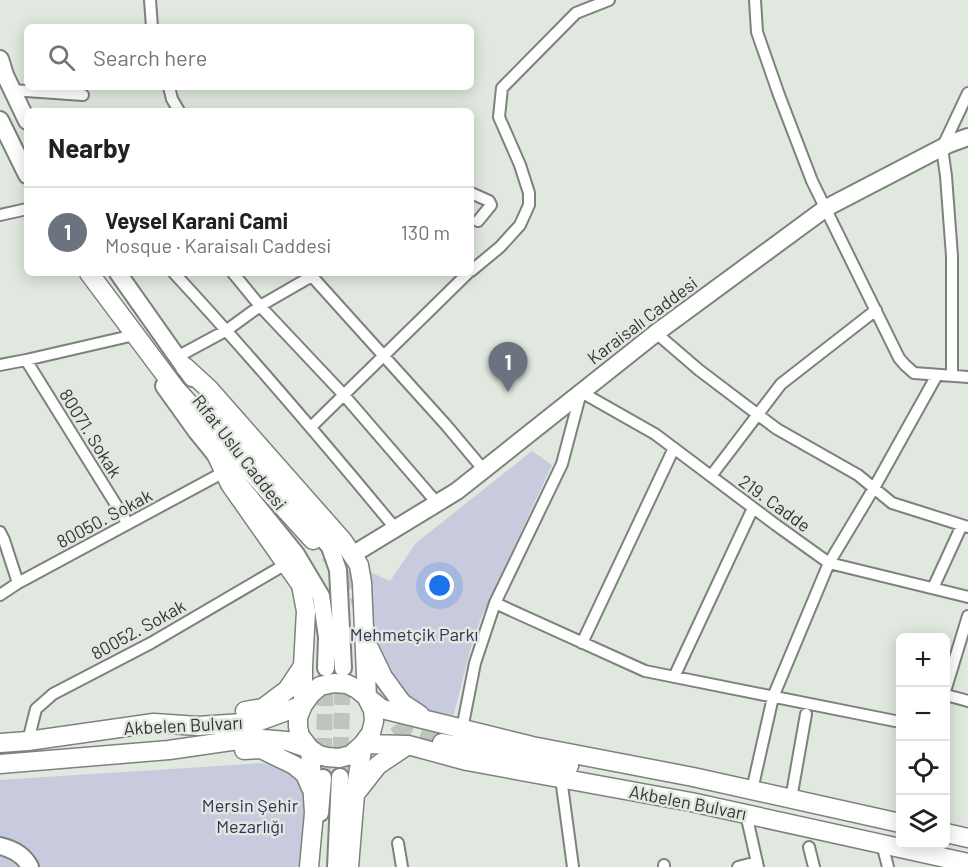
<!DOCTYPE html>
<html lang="en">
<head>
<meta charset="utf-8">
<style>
  :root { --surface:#fff; --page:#f6f6f6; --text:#202124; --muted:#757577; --line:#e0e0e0; --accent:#6155ce }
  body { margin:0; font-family:Barlow,sans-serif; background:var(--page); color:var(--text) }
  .controls { position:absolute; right:18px; bottom:18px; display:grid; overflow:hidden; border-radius:9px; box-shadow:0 3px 15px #0003 }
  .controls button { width:54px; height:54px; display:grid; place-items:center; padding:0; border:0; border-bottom:2px solid var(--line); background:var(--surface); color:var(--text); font:30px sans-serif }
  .you { position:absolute; left:440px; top:586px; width:21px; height:21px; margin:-15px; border:4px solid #fff; border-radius:50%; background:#1a73e8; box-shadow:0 0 0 9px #1a73e833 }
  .badge { display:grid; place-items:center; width:39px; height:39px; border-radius:50%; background:var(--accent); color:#fff; font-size:20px; font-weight:700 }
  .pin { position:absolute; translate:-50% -50px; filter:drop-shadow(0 2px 3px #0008) }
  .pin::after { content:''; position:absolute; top:32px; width:21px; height:18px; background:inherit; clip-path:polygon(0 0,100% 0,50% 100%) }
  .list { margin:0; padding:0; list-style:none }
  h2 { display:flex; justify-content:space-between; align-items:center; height:78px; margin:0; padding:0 24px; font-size:26px }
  h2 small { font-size:20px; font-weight:400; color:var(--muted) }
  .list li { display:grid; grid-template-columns:39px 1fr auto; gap:18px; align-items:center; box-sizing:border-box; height:90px; padding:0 24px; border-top:2px solid var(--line) }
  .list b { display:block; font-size:22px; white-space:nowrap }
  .list p { margin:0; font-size:20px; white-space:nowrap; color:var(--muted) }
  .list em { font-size:20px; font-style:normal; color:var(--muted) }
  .icon { flex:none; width:33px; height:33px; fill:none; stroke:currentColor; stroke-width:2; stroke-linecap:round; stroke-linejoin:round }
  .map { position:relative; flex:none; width:968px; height:867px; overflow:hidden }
  .search { position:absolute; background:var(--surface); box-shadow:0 3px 15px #0003; left:24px; top:24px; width:450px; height:66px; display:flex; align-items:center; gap:15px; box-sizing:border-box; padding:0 21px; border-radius:9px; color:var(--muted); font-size:22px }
  .panel { position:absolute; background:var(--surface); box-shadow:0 3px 15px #0003; left:24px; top:108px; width:450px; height:168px; border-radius:9px }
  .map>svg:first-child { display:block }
</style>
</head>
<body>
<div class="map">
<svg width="968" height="867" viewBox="0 0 968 867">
  <rect width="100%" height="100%" fill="#e0e8df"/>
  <path fill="#c8cade" d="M532,451L552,465L481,618L469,654L453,718L391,709L373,692L361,568L390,581L416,543Z
    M262,763L296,772L306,787L303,867H0V780Z"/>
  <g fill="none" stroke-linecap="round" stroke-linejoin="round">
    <path stroke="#bec5bd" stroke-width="16" stroke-dasharray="16 8" stroke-linecap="butt" d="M340,777L343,670
      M323,778L326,672"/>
    <path stroke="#bec5bd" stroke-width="18" stroke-dasharray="18 9" stroke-linecap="butt" d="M328,553L349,572L361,604
      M381,702L404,732L421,739L437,742"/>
    <g stroke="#7c837b" stroke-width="14">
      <path id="street" d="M150,0L152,27
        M755,0L757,32L779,95L812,181L899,358L905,365L914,373L968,377
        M169,87L172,99L179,111
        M12,90L83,95
        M471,193L489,201L491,205L478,221
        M0,215L27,209
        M471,271L500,247L520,225L529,205V193L520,165L499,117L502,88L576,13L609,0
        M174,273C250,355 323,441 395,528
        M233,273L260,306L343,394L437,503
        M309,273L446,425L483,469
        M656,333L699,370L777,429L858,475L892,503L968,527
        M177,357L227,330L260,306L312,276
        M26,360L128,524
        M0,365L26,360L130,336
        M952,376V256L946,176L942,148L968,93
        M311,427L468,273
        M711,476L781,384L876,310
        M0,532L4,540L18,583
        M933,588L962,525
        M0,595L18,583L224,472
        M582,643L674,448
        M674,677L753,508
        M946,688L968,616
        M946,695L968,701
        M900,722L645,671L495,603L562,464L581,392L655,434L776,525L829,563L968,597
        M462,729L475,663L495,603
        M28,741L36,709L53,694L151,643L286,564
        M561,778L573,867
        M752,790L773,697L829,563L874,488L937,375
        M791,799L806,714
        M746,814L758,867
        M398,843L402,867
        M882,844L888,867
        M809,847L814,867
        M664,865V867
        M738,867L757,862"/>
    </g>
    <g stroke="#7c837b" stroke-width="20">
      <path id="secondary" d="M0,59L5,75L27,121
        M0,120L27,175
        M118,273L192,378
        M164,386L197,432L296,554L321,596L327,637L326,668
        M215,408L330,547L338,570L343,668
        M352,555L457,491L656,333L826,208L949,144L968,137
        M320,813L323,778
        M0,846C13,849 24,855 30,867
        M336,867L340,777"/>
    </g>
    <g stroke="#7c837b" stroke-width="21">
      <path id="primary" d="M89,273L175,388L313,540
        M185,367L209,389L343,541L359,565L362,583L367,698L373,710L374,721L371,733L363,744L355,794L349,867
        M216,454L230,484L301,585L306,611L303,666V705L298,717V727L300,736L310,749L314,813L309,867
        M369,648L383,677L402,703L420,715
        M245,711L263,708L287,690L303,666
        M0,743L28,741L154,723L198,726L257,722L303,705L311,694L320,686L334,683L347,684L357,689L382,709L532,746L693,777L900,823
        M442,743L569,766
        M244,750L261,749L294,765L305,774L311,788
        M0,764L169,750L252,738L287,741L310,749L319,755L327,757L339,758L351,755L363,744L408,745L467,761L691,802L968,863
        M356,793L378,765L408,745
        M946,833L968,838"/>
    </g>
    <use href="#street" stroke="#fff" stroke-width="10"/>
    <use href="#secondary" stroke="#fff" stroke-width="16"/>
    <use href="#primary" stroke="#fff" stroke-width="18"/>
  </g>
  <g text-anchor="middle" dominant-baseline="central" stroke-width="5" stroke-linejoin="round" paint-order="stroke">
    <g font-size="18" fill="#343734" stroke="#e0e8df">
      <text transform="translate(642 320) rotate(-37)">Karaisalı Caddesi</text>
      <text transform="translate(91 433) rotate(58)">80071. Sokak</text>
      <text transform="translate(240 452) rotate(52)">Rıfat Uslu Caddesi</text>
      <text transform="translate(775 503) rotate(36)">219. Cadde</text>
      <text transform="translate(104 518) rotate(-28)">80050. Sokak</text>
      <text transform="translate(138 629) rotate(-29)">80052. Sokak</text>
      <text transform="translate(183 725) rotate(-3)">Akbelen Bulvarı</text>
      <text transform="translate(688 802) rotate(11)">Akbelen Bulvarı</text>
    </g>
    <g font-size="18" fill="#32315b" stroke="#e0e8df">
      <text x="414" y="634">Mehmetçik Parkı</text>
      <text x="250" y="805">Mersin Şehir<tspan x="250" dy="21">Mezarlığı</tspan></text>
    </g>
  </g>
</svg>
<div class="controls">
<button>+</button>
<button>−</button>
<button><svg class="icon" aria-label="locate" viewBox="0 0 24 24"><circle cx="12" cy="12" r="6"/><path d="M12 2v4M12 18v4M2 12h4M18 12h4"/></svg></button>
<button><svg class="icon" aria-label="layers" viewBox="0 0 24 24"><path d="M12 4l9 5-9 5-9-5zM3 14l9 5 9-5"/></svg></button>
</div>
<div class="you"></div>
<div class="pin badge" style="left:508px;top:392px;background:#6b7280">1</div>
<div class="search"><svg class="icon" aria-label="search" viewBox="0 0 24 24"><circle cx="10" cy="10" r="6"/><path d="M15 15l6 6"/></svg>Search here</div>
<section class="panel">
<h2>Nearby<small></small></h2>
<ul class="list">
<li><span class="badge" style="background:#6b7280">1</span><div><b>Veysel Karani Cami</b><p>Mosque · Karaisalı Caddesi</p></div><em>130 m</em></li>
</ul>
</section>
</div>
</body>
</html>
